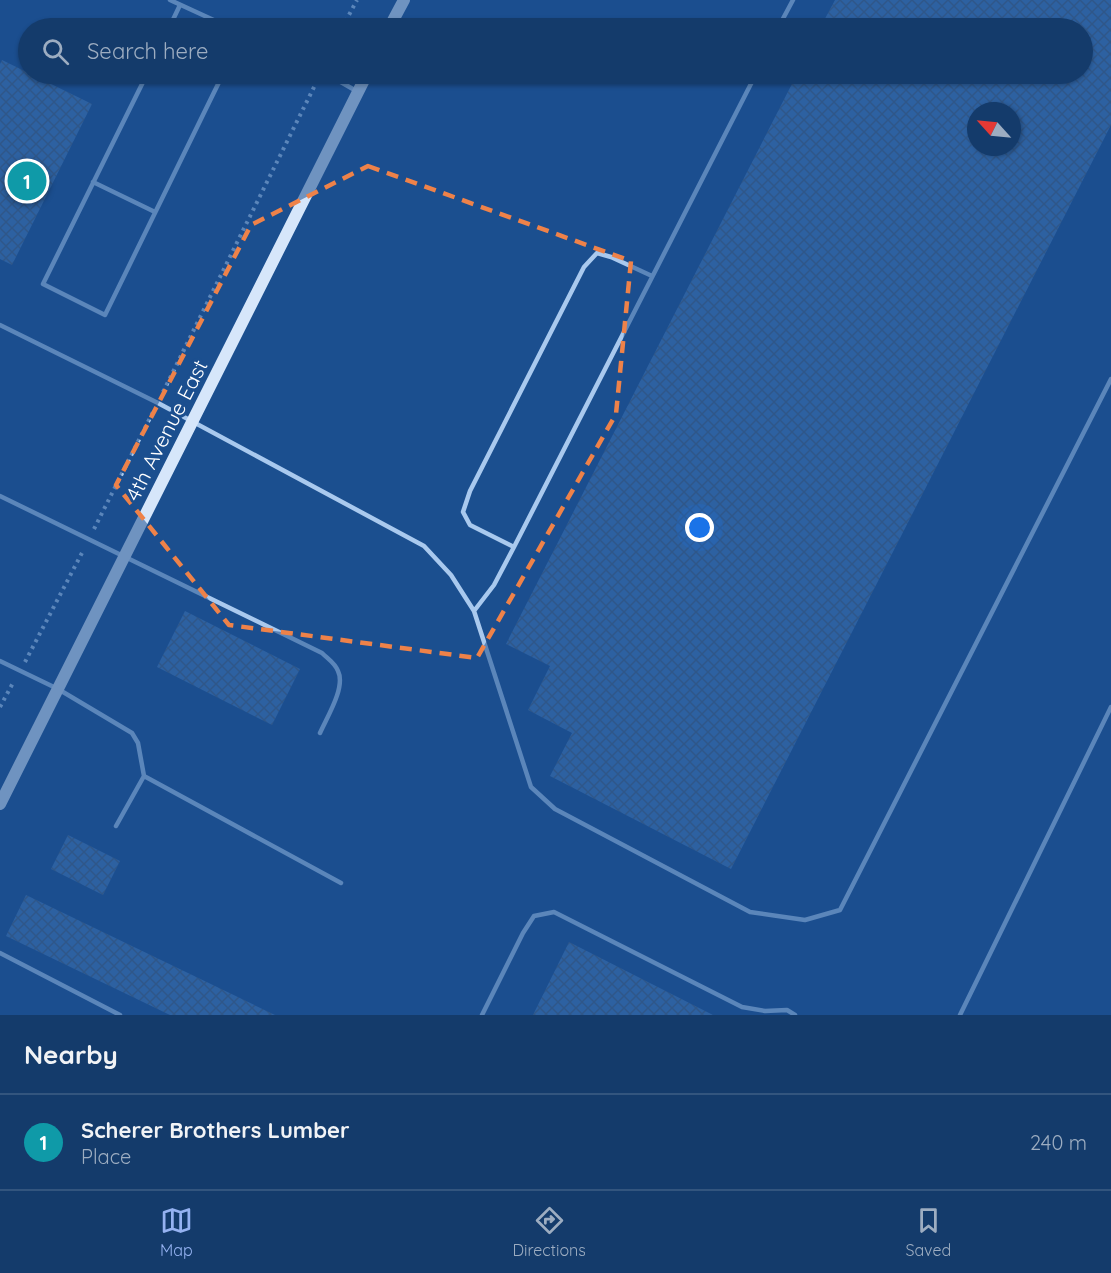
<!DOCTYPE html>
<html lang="en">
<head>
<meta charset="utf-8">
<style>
  :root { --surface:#143b6b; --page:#1d4271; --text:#f1f3f6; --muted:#9dadc1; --line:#33557e; --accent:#95b2f1 }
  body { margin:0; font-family:Quicksand,sans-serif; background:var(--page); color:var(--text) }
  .compass { position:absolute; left:967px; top:102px; width:54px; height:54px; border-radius:50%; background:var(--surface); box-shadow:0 2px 4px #0004; rotate:297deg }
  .you { position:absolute; left:700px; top:528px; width:21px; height:21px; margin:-15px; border:4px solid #fff; border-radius:50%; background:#1a73e8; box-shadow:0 0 0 9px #1a73e833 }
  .badge { display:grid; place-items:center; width:39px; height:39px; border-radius:50%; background:var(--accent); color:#fff; font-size:20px; font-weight:700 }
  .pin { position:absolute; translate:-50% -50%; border:3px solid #fff; box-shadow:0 2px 6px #0006 }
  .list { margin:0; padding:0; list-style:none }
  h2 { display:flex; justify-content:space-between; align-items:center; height:78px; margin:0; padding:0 24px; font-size:26px }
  h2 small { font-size:20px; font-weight:400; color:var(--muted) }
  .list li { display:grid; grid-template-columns:39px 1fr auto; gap:18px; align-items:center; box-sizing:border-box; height:96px; padding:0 24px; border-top:2px solid var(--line) }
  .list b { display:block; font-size:22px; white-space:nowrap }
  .list p { margin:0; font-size:20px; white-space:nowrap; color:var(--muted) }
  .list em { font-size:20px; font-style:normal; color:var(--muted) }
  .icon { flex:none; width:33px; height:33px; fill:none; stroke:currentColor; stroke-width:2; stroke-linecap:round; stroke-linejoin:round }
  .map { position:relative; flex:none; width:1111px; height:1015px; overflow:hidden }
  .search { position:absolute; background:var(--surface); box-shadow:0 2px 4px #0004; left:18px; right:18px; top:18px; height:66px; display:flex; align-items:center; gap:15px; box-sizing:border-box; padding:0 21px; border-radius:33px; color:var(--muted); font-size:22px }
  .sheet { height:174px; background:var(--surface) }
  nav { display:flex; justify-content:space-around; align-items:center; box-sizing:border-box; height:84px; border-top:2px solid var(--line); background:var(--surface); font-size:16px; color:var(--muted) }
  nav a { display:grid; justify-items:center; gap:3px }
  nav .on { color:var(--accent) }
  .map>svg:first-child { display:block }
</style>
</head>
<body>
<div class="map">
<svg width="1111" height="1015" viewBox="0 0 1111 1015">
  <defs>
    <pattern id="building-cross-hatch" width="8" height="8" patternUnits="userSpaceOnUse" patternTransform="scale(1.5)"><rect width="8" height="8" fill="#4478b7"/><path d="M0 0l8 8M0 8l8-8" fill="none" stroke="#486282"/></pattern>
  </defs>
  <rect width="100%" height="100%" fill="#1b4f8f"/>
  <path fill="url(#building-cross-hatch)" fill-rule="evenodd" d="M835,0H1111V125L731,869L550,776L572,733L528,710L550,666L506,644L797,74H1082V28H820ZM976,111H1012V147H976Z
    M2,60L92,104L12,265L0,259V64Z
    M185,611L300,669L272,725L157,667Z
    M68,835L120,861L103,895L51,869Z
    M26,895L275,1015H170L6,936Z
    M569,942L713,1015H533Z"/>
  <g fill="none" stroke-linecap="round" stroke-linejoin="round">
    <path stroke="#a9c9ee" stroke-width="4" stroke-dasharray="3 4.5" stroke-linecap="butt" d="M342,28L357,0
      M163,392L318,79
      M94,529L153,412
      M25,662L84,549
      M0,707L14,681"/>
    <path stroke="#a9c9ee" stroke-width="4.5" d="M170,0L231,28
      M169,28L180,5
      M778,28L793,0
      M147,74L43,284L105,315L223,74
      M327,74L358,92
      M93,182L155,212
      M0,325L158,403L424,546L451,575L474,611L531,787L555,809L750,912L805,920L840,910L1111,379
      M0,496L322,653C328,659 335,663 338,671C346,687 327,717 320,733
      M514,547L470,525L463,512L470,491L584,267L597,253L611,257L652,276
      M474,611L494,585L514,547L756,74
      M0,661L58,689L132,733L138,743L144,776L116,826
      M144,776L341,883
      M0,953L120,1015
      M482,1015L523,933L534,916L554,912L742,1007L765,1011L787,1010L795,1015
      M960,1015L1111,707"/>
    <path stroke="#d6e6fa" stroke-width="12" d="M389,28L404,0
      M0,804L367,74"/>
  </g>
  <path d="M0 0H1111V1015H0ZM368,166L631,261L616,414L477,658L229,625L116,485L251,225Z" fill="#1b4f8f" fill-opacity=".55" fill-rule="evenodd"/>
  <path fill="none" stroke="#ee8249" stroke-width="4.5" stroke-dasharray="12 8" stroke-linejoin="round" d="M368,166L631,261L616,414L477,658L229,625L116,485L251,225Z"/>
  <g text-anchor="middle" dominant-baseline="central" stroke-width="6" stroke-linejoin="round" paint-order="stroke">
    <g font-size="21" fill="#fff" stroke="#1b4f8f">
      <text transform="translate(166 430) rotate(-63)">4th Avenue East</text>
    </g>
  </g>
</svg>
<svg class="compass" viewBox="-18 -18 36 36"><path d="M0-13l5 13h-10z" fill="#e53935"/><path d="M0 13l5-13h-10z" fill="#9dadc1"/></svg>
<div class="you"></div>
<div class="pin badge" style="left:27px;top:181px;background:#0f9aa8">1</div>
<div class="search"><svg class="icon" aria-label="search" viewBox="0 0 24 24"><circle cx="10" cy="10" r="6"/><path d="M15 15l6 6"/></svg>Search here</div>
</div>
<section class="sheet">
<h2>Nearby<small></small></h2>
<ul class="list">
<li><span class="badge" style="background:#0f9aa8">1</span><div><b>Scherer Brothers Lumber</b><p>Place</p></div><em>240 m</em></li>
</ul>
</section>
<nav>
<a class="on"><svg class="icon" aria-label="map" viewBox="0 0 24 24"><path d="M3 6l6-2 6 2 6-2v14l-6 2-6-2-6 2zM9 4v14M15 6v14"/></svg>Map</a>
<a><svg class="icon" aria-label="directions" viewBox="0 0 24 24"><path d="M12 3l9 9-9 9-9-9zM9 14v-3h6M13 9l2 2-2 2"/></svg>Directions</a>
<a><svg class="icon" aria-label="saved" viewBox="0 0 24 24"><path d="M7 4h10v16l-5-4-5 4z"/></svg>Saved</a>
</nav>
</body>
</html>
